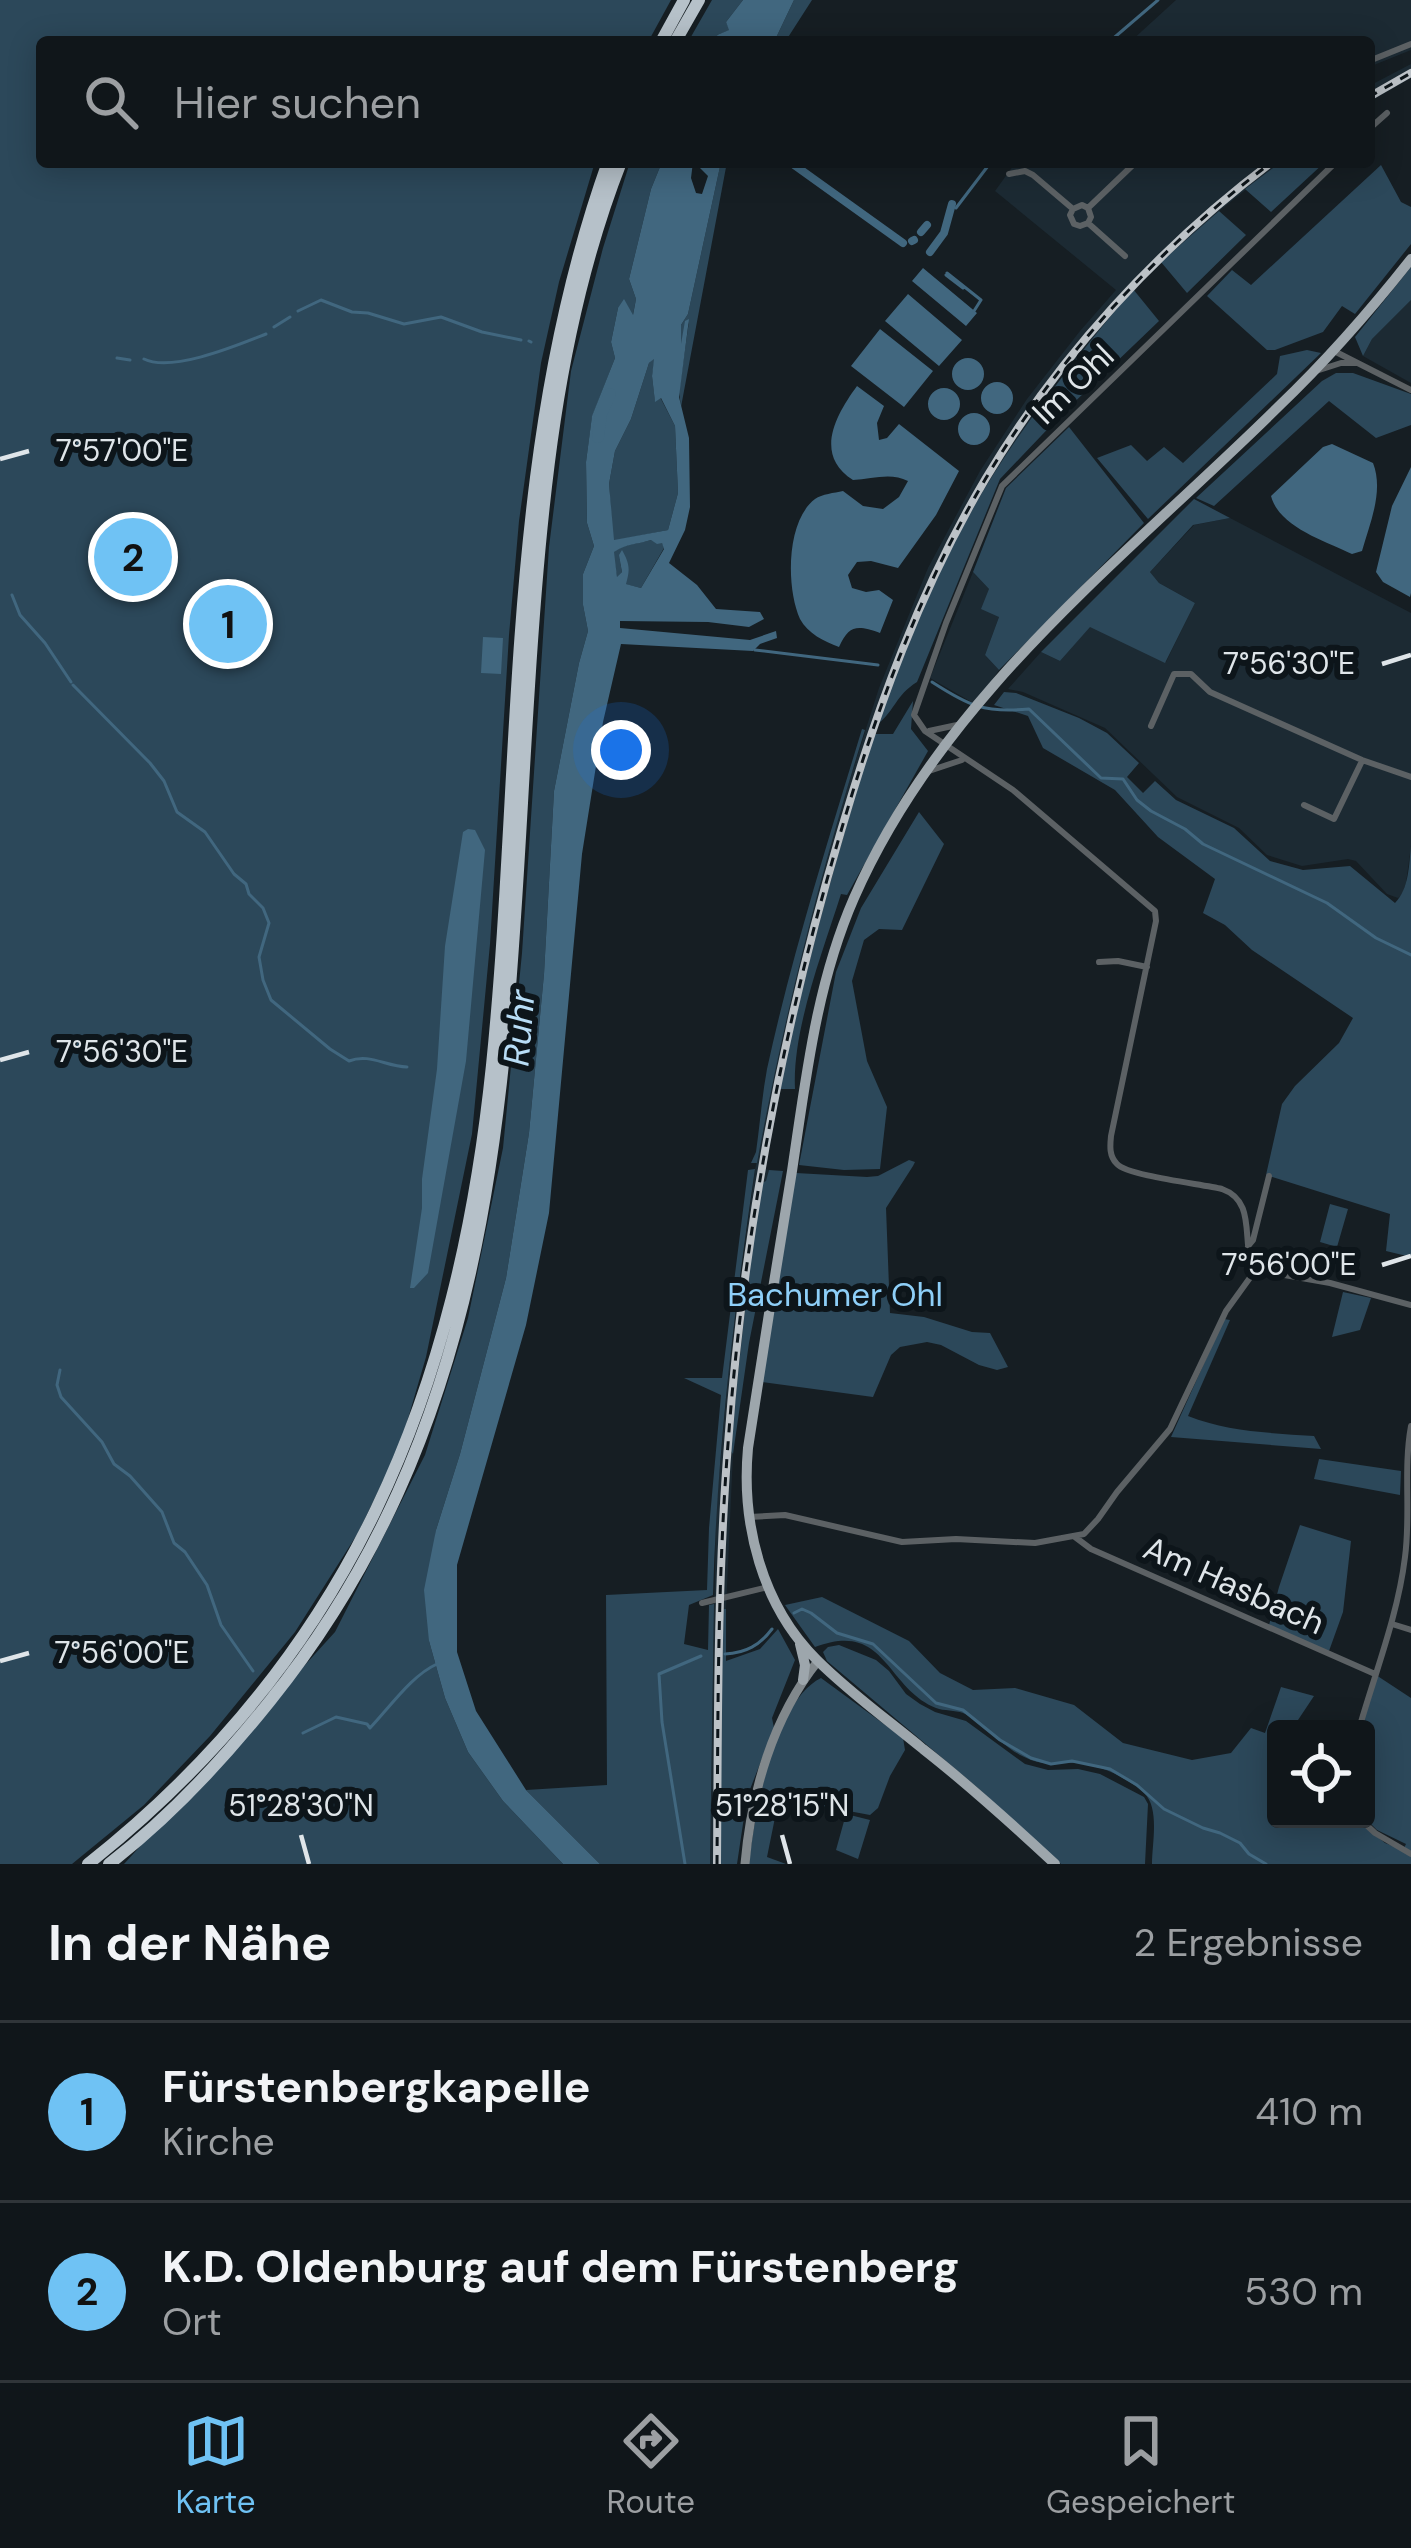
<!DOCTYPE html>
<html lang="de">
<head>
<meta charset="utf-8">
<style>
  :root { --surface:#10161a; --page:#191f23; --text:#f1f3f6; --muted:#9c9fa2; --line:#303539; --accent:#6fc2f4 }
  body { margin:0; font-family:"DM Sans",sans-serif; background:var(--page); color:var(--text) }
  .controls { position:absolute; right:36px; bottom:36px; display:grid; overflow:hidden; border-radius:12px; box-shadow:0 6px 30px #0003 }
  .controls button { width:108px; height:108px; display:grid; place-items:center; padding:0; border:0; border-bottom:3px solid var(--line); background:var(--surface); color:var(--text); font:60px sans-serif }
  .you { position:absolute; left:621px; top:750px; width:42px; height:42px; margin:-30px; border:9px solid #fff; border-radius:50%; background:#1a73e8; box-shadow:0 0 0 18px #1a73e833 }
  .badge { display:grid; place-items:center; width:78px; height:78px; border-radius:50%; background:var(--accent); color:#111; font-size:39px; font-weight:700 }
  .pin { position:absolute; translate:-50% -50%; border:6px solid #fff; box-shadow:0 3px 12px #0006 }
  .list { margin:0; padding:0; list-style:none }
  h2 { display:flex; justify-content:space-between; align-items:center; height:156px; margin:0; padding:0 48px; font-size:51px }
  h2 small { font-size:39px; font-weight:400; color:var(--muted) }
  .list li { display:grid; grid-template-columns:78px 1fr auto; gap:36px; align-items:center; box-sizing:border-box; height:180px; padding:0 48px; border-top:3px solid var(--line) }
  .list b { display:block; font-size:45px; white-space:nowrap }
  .list p { margin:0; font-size:39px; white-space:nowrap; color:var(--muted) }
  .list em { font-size:39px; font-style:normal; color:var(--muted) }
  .icon { flex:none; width:66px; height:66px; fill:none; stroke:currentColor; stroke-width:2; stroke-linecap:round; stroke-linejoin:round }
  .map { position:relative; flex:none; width:1411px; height:1864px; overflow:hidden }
  .search { position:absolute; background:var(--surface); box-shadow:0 6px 30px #0003; left:36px; right:36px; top:36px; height:132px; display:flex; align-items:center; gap:30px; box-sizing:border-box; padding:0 42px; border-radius:12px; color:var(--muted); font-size:45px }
  .sheet { height:516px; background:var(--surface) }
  nav { display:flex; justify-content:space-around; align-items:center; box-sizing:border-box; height:168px; border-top:3px solid var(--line); background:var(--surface); font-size:33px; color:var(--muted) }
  nav a { display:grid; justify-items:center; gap:6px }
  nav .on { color:var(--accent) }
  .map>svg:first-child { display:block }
</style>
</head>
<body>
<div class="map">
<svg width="1411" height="1864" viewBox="0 0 1411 1864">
  <rect width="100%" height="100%" fill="#161e23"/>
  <path fill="#1c2a33" d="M1176,0H1411V50L1369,67V42H1130Z
    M1411,64V78L1369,102V86Z
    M1016,162H1281L1219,211L1133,289L1059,379L966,519L906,646L874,734L830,879L799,998L766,1164L765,1169L769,1170L749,1271L730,1450L733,1454L726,1609L723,1610L719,1864H710L716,1508L730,1357L755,1170L773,1075L804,941L833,832L879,688L928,568L980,471L1027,399L1080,331L1116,290L995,191Z
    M1411,300V383L1363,356L1372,339Z
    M1230,518L1411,613V846L1406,883L1402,895L1398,898L1387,894L1356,861L1348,859L1302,866L1267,855L1239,828L1177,797L1105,728L1023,692L1008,689L1041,652L1060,661L1090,626L1166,662L1195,603L1159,583L1150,572L1194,525Z
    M973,572L989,589L999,617L985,655L999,670L975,704L930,678Z"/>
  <path fill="#2c485a" d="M0,0H671L648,42H42V162H595L559,282L541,363L519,521L509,635L490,944L472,1134L426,1357L400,1446L358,1533L295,1632L210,1736L144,1805L72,1864H0Z
    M712,0H743L726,22L730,30L717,35L719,42H688Z
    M794,0H812L785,42H774Z
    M630,162H662L651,189L629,279L636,299L628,340L631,316L618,308L611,342L615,358L592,417L586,462L587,523L594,546L583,574V605L588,631L579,663L554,791L544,974L529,1133L506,1278L460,1454L436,1530L429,1641L445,1698L468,1752L503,1801L563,1864H124L335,1632L425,1455L468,1318L503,1148L522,953L549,547L571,371L603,248Z
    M721,162H727L681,407L679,392L689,321L678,359L681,325L688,314Z
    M1281,162H1325L1271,212L1245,189Z
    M1381,165L1401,202L1411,207V244L1355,314L1342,306L1323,332L1275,350H1267L1207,296L1232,270L1251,285Z
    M1219,211L1246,235L1187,293L1161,262Z
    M1411,267V300L1372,339L1363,356L1355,337Z
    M1133,289L1159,321L1061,415L1000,479L917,682C895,696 896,709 878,724C903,654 930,586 966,521C1012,437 1072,363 1133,289Z
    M1307,350L1321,353L1148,519L1097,458L1131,445L1147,461L1164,447L1183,463L1277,374L1280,356Z
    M655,357L652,376L655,401L660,397L675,426L678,493L668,530L613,541L609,484L615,451L631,419L649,363Z
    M1336,373H1353L1411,394V425L1376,438L1329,401L1214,506L1196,498L1322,381Z
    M1069,427L1144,523L999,670L985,655L999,617L981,609L989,589L973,572L1006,488Z
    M1194,499L1230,518L1193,525L1150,572L1159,583L1195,603L1165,663L1090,627L1060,661L1041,652Z
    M651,540L662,542L664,548L641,588L625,584L619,555L622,572L617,578L613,552C629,542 635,545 651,540Z
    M1004,692L1016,693L1079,718L1107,733L1139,763L1127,777L1143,793L1155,781L1176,800L1234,828L1270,861L1303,870L1350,866L1395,903C1409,889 1409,865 1411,846V1257L1386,1251L1390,1214L1266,1175L1282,1104L1295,1086L1339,1043L1353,1018L1252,950L1225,925L1203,913L1215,879L1158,837L1115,790L1043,748L1028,716L994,705Z
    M913,701L911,729L928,751L847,895L841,894C823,951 792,1030 795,1089H780C805,968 838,851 874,734H893Z
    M862,729L865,730C820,873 784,1016 757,1163H751L756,1152C760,1124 762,1096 767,1069C792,954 828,841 862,729Z
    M919,812L944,844L902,930L879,929L864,940L852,981L867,1061L887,1107L880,1169L844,1170L799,1165L836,972L861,908Z
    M909,1160L915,1162L913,1166L886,1208L890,1313L924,1317L972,1332L990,1333L1008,1367L997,1370L979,1365L941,1345L927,1342L900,1347L891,1355L873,1397L762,1382L796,1173L867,1177L878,1176Z
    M755,1169C734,1311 717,1452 713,1595L689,1605L684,1644L708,1650L709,1605L714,1604L710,1864H600L526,1790L607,1785L606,1595L707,1590L709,1528L721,1395L684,1378H722L748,1170Z
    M769,1170L783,1171L749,1343L733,1454L730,1450L749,1271L762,1183L766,1181Z
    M1330,1204L1348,1209L1337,1247L1320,1242Z
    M1343,1292L1371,1298L1360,1330L1332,1337Z
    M1224,1319L1230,1320L1188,1416C1228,1432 1272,1433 1314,1436L1321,1449L1171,1437Z
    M1319,1459L1401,1471L1400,1495L1314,1479Z
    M1300,1525L1351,1541L1343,1612L1329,1651L1268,1629L1279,1587Z
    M822,1597L909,1641L940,1673L973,1690L1015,1688L1074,1705L1123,1743L1192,1760L1231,1753L1251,1728L1265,1733L1281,1687L1314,1696L1292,1729H1276V1819H1316L1326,1823L1330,1819H1356L1385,1843L1403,1850L1406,1844L1377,1830L1366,1819V1729H1361L1376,1675L1411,1698V1864H1152C1152,1843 1160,1808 1144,1793C1128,1778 1099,1764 1077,1763C1060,1762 1048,1766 1031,1760C1003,1750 985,1722 963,1713C955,1710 944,1711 936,1708C885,1687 886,1620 815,1647L785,1605Z
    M723,1609H726V1661L760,1649L778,1629L795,1660L772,1718L774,1728L747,1797L737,1864H719Z
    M839,1645L876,1660L889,1671L906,1694L920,1704L935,1712L966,1721L1025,1764L1048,1770L1078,1769L1100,1774L1144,1797L1148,1804L1145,1864H1061L978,1788L827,1661L823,1652L828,1647Z
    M821,1678L903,1738L905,1750L890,1776L878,1808L870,1815L779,1798L767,1857L786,1864H749C754,1816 774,1701 821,1678Z
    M846,1814L870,1820L858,1859L836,1850Z"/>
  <path fill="#41677f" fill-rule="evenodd" d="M743,0H794L774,42H719L717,35L729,30L726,22Z
    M662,162H693L691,178L696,193L702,194L708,176L700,168L702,162H721L688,314L681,325V344L685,321L689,319L679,397L689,438L690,507L685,530L669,563L697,585L716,609L760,612L764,619L749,627L708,622L620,621V628L750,640L776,631L777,638L760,644L753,651L621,644L603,722L582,854L549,1213L526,1325L457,1565V1652L476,1711L526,1790L600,1864H563L503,1801L468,1752L445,1698L429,1641L424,1590L436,1530L460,1454L506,1278L529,1133L544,974L554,791L579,663L588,631L583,605V574L594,546L587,523L586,462L592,416L615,358L611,342L618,308L624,299L633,315L636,299L629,279L651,189ZM654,359L652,376L655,402L661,398L675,426L678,493L668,530L614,540L609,484L615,451L631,419L649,363ZM651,540L657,544L662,543L664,549L641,588L626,584C630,570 630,564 622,550L619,555L622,572L617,577L614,552C628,543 636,545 651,540Z
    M923,268L977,313L966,326L912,281Z
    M908,294L962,340L939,366L885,321Z
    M880,329L933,371L904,407L851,366Z
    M952 374a16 16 0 1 1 32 0a16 16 0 1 1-32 0Z
    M981 398a16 16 0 1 1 32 0a16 16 0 1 1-32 0Z
    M857,386L884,406L877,423L879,440L887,438L899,424L959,471L936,515L898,568L871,561L857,562L848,575L852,588L866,592L879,590L893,600L880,633C857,625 849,625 839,647C824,641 808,634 800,619C786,588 786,521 815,499C822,494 834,493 843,491L863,506L883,509L899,497L908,481C891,472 872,479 853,480C814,455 835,416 857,386Z
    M928 404a16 16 0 1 1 32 0a16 16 0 1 1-32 0Z
    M958 429a16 16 0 1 1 32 0a16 16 0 1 1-32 0Z
    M1332,444L1373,463C1384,491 1370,523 1362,551L1352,554C1325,541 1279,527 1271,496L1323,447Z
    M1411,467V593L1410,597L1383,582L1376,572L1392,506Z
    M483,637L503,638L501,674L481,673Z
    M468,829L475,830L485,850L466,1061L428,1273L414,1288H410L422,1208V1179L437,1069L445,946L463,832Z"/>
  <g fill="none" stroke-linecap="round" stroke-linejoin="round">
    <path stroke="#41677f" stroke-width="3" d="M1109,42L1158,0
      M956,208L991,162
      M947,273L981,300L974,311
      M946,275L963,288
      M298,311L321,300L352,312L368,313L404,324L441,317L482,332L521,340
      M274,327L290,317
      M529,341L531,342
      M117,358L130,360
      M144,359C172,373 238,345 266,334
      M12,595L20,615L45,643L71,682
      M755,650L878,665
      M932,682C969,706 984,713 1029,709L1101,778L1123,779L1137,800L1151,811L1185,829L1203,844L1327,903L1376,938L1411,955
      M73,685L150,763L164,781L177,812L205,832L234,874L246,884L249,894L263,908L269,923L259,957L263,980L271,1000L330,1049L349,1061C369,1053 385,1066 407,1067
      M60,1370L57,1385L61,1397L102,1442L114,1464L130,1476L162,1512L174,1543L185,1552L207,1585L221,1625L253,1671
      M794,1613L802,1609L811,1613L837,1633L873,1644L936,1703L963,1710L1000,1740L1031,1758L1051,1764L1072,1761L1110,1769L1137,1785L1164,1809L1203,1828L1220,1833L1240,1843L1249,1854L1266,1864
      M725,1654C746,1653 760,1645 772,1629
      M303,1733L336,1717L367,1724L370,1728C390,1707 412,1675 437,1664
      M685,1864L662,1722L659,1674L701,1656"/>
    <path stroke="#41677f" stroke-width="8" d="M790,162L903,243
      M921,232L927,225
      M912,241L914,240
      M930,252L944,233L952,204"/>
    <path stroke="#41677f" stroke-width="12" d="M598,437L601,414L610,394"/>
    <path stroke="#5c6164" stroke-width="6" d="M1369,61L1411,44
      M1369,129L1387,113
      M1336,162L1002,486L946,623L914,715L925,731L1013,790L1155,911L1156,921L1111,1136C1110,1146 1109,1156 1117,1164C1128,1176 1201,1184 1222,1189C1253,1200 1244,1232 1250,1259L1257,1268L1273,1273L1330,1283L1411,1305
      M1009,174L1025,171L1033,175L1073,209
      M1088,208L1091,217L1088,223L1080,226L1074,224L1070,215L1073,209L1082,205L1088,208L1136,162
      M1088,223L1125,256
      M1334,351L1411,390
      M1316,371L1341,363H1356
      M1151,726L1174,674H1191L1210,692L1362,760L1411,777
      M929,731L957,725
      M929,771L962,760
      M1304,805L1334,819L1362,761
      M1099,962L1118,961L1147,967
      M1248,1246L1253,1240L1269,1176
      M749,1517L785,1515L902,1542L956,1539L1035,1543L1084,1534L1098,1519L1117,1492L1170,1429L1226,1311L1257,1268
      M1075,1537L1091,1549L1375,1674
      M702,1603L768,1587
      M1392,1624L1411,1630
      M1359,1729C1375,1673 1398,1615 1405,1557C1411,1513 1403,1470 1411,1426
      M1360,1819L1375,1833L1411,1854"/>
    <path stroke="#81888c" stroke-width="9" d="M745,1864C751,1793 773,1717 818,1661"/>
    <path stroke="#9da6ac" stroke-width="10" d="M800,1644L805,1665L803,1680
      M1055,1864C1012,1824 969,1785 923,1749C888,1720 850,1693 817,1660C762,1606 741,1524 748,1448C762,1356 777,1263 792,1171C806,1078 816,985 854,898C943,695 1125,558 1278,407C1326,361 1370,311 1411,259"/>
    <path stroke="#b6c1c9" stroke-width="12" d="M661,42L684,0
      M675,42L699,0
      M88,1864C352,1655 458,1393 492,1065C523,763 504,452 608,162
      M109,1864C170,1817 222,1761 270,1701C512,1400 505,1051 529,686C540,511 556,327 621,162"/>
    <g stroke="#bcc2c7" stroke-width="8">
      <path id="rail" d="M1369,97L1411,73
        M717,1864C718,1724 717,1584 728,1444C743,1237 782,1030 841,831C877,708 920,589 986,478C1059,356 1158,248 1272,162"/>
    </g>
    <use href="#rail" stroke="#0d151a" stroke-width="3" stroke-dasharray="9" stroke-linecap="butt"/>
  </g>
  <path fill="none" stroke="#dfe5e9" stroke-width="4.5" d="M0,459L29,451M1382,664L1411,655M0,1060L29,1052M1382,1265L1411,1256M0,1661L29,1653M301,1835L309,1864M782,1835L790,1864"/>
  <g text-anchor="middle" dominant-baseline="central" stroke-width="12" stroke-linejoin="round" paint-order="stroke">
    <g font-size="33" fill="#dfe5e9" stroke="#0d151a">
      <text transform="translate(1073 384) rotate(-44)">Im Ohl</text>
      <text transform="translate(1234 1585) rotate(24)">Am Hasbach</text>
    </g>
    <g font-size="33" fill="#8ecff8" stroke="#0d151a">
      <text x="835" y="1294">Bachumer Ohl</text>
    </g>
    <g font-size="36" font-style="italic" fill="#b8ddf6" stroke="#0d151a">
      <text transform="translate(519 1028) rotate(-85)">Ruhr</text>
    </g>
  </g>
  <g font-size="30" text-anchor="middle" fill="#dfe5e9" stroke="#0d151a" stroke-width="12" stroke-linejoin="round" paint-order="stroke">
    <text x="122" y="461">7°57'00"E</text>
    <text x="1289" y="674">7°56'30"E</text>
    <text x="122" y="1062">7°56'30"E</text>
    <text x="1289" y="1275">7°56'00"E</text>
    <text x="122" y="1663">7°56'00"E</text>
    <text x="301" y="1816">51°28'30"N</text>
    <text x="782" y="1816">51°28'15"N</text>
  </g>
</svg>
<div class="controls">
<button><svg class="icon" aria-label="locate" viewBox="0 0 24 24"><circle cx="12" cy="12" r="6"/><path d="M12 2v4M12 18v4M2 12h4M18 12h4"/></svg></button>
</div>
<div class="you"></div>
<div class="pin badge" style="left:228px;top:624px">1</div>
<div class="pin badge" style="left:133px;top:557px">2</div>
<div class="search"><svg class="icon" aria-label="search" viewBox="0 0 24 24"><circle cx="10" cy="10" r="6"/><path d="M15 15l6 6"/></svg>Hier suchen</div>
</div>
<section class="sheet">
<h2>In der Nähe<small>2 Ergebnisse</small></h2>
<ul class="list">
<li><span class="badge">1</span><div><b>Fürstenbergkapelle</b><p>Kirche</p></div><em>410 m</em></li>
<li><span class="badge">2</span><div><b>K.D. Oldenburg auf dem Fürstenberg</b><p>Ort</p></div><em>530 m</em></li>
</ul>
</section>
<nav>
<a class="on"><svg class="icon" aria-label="map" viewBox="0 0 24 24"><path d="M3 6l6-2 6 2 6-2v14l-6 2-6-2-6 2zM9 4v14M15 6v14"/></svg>Karte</a>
<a><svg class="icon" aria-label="directions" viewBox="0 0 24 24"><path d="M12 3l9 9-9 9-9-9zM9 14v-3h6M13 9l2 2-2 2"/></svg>Route</a>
<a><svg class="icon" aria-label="saved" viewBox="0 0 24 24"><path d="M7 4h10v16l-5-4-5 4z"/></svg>Gespeichert</a>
</nav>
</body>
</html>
